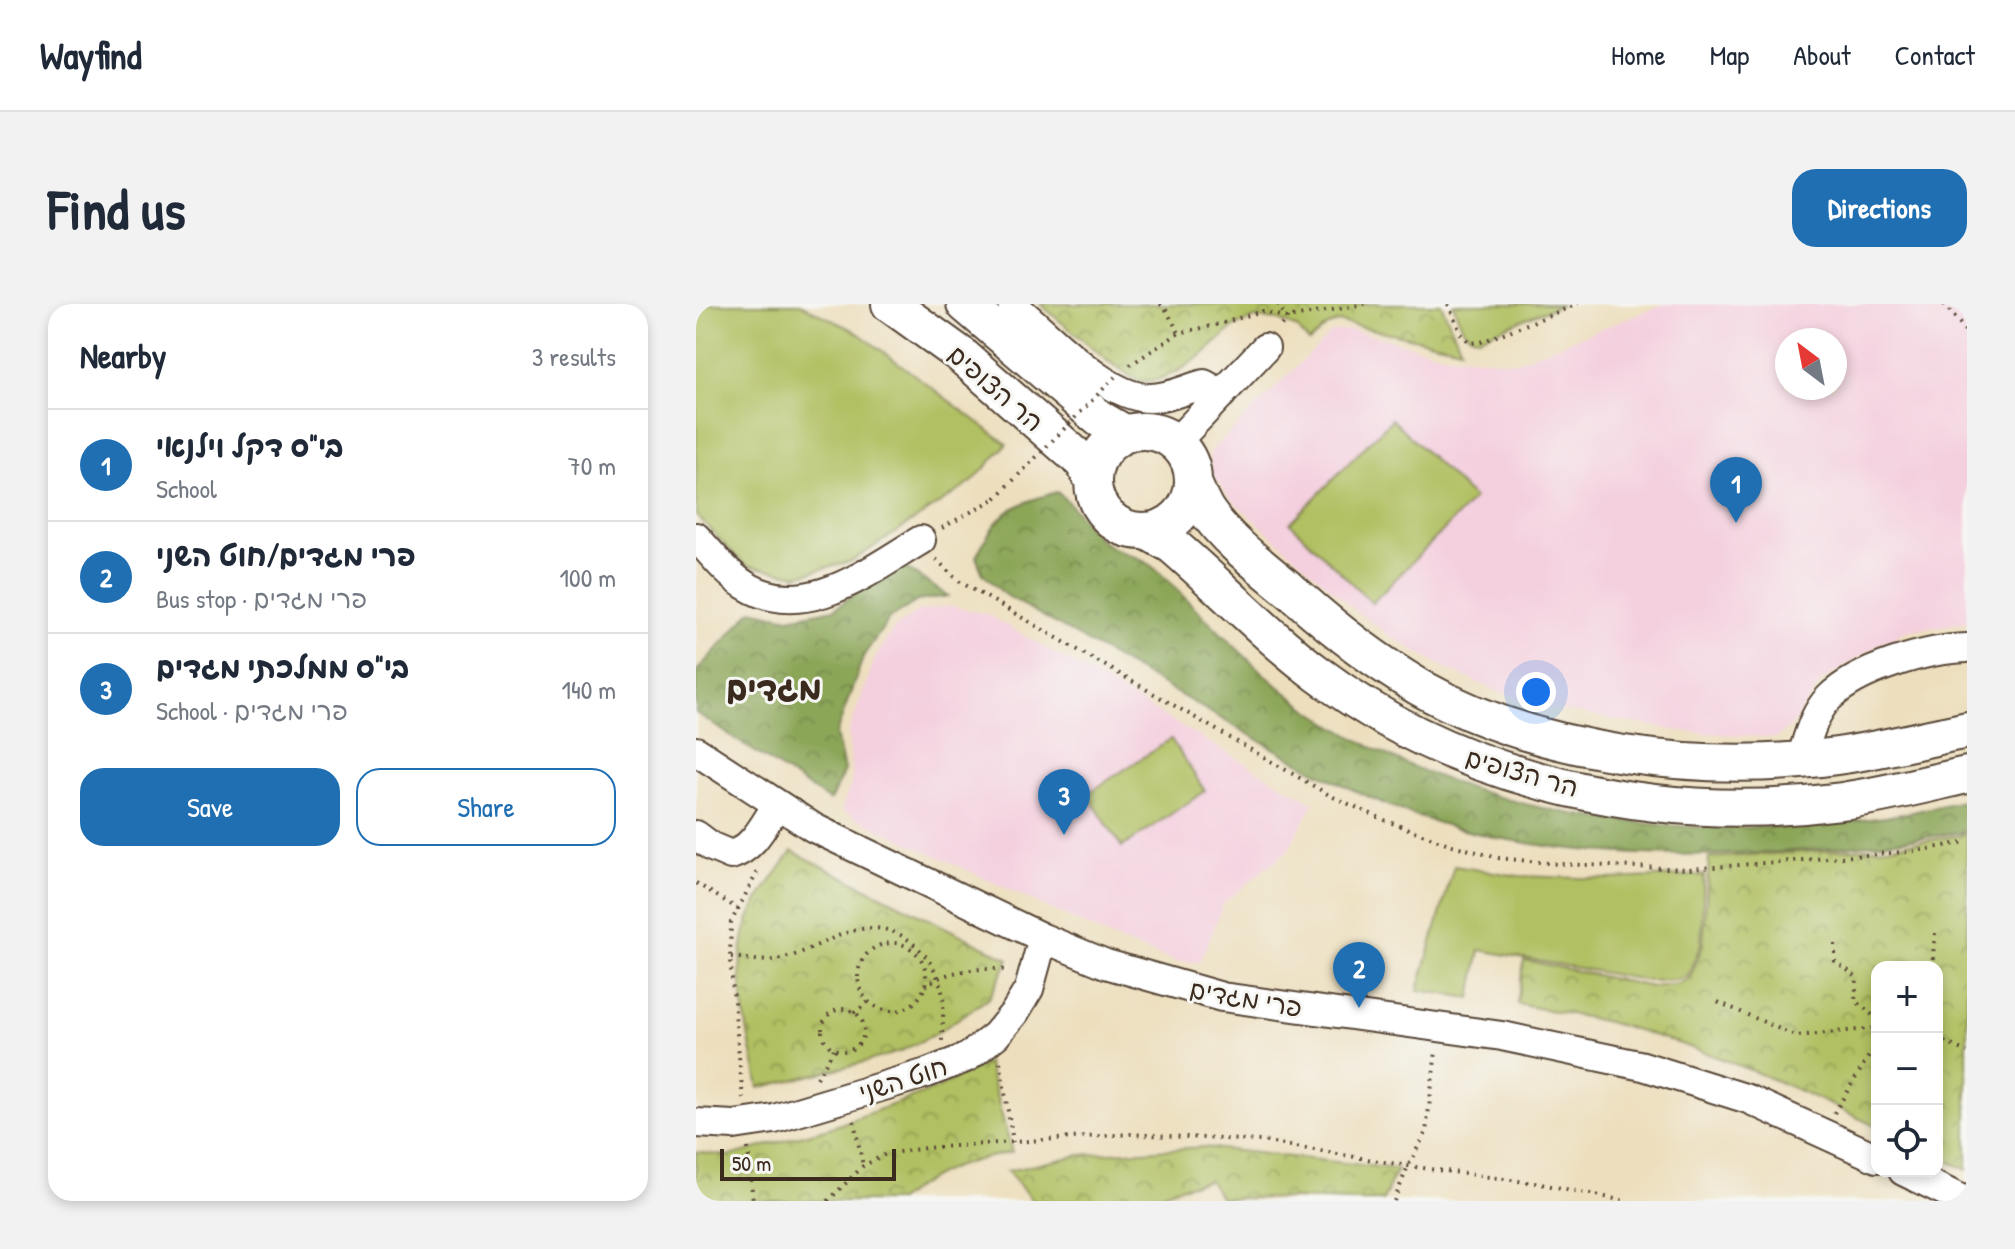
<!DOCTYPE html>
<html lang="en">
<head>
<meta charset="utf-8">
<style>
  :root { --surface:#fff; --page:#f2f2f3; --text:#1f2937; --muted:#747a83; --line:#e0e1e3; --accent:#1f6fb2 }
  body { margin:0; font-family:"Patrick Hand","Playpen Sans Hebrew",sans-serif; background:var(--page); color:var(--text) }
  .controls { position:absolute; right:24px; bottom:24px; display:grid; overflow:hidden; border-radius:16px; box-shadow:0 4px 12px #0003 }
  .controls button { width:72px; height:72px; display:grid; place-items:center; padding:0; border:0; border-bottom:2px solid var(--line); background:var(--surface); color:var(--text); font:40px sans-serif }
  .compass { position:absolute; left:1079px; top:24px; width:72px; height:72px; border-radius:50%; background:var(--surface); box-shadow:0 4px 12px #0003; rotate:328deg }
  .scale { position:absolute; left:24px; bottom:20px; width:176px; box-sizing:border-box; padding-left:8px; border:4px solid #3b2a1e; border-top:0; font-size:22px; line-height:28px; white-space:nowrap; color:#3b2a1e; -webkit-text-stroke:6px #f6f6f2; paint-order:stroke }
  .you { position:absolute; left:840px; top:388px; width:28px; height:28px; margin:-20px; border:6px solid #fff; border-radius:50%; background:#1a73e8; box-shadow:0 0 0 12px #1a73e833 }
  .badge { display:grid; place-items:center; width:52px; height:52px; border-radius:50%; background:var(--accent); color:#fff; font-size:26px; font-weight:700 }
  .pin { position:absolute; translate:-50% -66px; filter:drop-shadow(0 2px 4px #0008) }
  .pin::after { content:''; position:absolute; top:42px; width:28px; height:24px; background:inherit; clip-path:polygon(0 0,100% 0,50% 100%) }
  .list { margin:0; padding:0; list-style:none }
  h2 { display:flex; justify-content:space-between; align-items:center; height:104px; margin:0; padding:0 32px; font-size:34px }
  h2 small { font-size:26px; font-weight:400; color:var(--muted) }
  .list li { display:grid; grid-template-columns:52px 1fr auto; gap:24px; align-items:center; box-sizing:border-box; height:112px; padding:0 32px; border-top:2px solid var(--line) }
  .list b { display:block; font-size:30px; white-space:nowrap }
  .list p { margin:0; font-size:26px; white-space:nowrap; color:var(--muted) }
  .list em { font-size:26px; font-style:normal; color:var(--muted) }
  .actions { display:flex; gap:16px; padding:24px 32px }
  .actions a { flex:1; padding:18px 0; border:2px solid var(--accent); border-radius:24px; text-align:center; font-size:28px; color:var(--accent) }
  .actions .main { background:var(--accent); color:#fff }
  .icon { flex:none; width:44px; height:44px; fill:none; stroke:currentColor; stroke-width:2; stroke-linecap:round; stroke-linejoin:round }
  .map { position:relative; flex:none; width:1271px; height:897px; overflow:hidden; border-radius:24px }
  header { display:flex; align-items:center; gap:48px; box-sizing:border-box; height:112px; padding:0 40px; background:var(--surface); border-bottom:2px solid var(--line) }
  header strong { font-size:38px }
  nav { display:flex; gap:44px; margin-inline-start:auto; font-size:28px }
  .intro { display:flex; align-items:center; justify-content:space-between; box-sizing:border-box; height:192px; padding:0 48px }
  h1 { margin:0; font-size:56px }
  .button { padding:20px 36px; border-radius:24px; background:var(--accent); color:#fff; font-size:28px; font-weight:700 }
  main { display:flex; gap:48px; padding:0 48px }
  aside { flex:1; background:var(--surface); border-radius:24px; box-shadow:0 4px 12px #0003 }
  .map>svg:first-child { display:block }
</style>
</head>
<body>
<header>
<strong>Wayfind</strong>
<nav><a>Home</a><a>Map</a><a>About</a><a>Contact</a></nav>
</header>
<div class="intro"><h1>Find us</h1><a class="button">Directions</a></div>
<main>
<aside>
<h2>Nearby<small>3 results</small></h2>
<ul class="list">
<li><span class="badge">1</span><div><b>בי&quot;ס דקל וילנאי</b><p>School</p></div><em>70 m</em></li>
<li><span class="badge">2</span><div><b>פרי מגדים/חוט השני</b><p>Bus stop · פרי מגדים</p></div><em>100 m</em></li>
<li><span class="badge">3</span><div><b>בי&quot;ס ממלכתי מגדים</b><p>School · פרי מגדים</p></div><em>140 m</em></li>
</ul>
<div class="actions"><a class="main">Save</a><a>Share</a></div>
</aside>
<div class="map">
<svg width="1271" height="897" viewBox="0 0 1271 897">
  <defs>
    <pattern id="forest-crowns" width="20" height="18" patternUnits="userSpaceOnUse" patternTransform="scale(2)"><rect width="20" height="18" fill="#8ca658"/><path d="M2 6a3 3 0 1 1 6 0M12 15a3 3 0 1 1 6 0" fill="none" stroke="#748748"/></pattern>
    <pattern id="park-crowns" width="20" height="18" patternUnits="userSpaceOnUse" patternTransform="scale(2)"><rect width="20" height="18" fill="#b1c062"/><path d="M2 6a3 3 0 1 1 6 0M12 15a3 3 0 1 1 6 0" fill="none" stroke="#919c50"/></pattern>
  </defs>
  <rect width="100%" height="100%" fill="#f6f6f2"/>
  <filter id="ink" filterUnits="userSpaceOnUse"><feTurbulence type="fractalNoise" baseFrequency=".0125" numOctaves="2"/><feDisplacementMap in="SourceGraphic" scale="16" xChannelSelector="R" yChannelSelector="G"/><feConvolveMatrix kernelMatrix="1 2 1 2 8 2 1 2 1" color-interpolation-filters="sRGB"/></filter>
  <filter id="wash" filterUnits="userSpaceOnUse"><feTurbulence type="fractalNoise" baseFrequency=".006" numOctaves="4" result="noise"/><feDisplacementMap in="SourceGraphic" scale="32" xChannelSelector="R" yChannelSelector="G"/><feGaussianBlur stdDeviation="1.8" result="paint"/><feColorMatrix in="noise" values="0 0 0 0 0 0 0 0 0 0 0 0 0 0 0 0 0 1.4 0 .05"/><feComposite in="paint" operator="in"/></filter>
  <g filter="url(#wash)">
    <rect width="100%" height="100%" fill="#eddfbe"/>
    <path fill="#f4cfde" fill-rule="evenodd" d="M968,0H1259L1271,15V318L1210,327L1181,342L1126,377L1095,422L1080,434L984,427L851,404L800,387L749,364L697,334L661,308L533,193L517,170L513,149L636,28L657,26L746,50L819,58ZM1091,36H1139V84H1091Z
      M254,302L291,310L618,499L592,546L528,599L504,658H481L427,639L145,507L156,477L152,429L180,352L198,324L223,307Z"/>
    <path fill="#b1c062" stroke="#767540" stroke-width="2" d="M0,0H104L161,28L311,140L276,178L156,257L101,271L49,261L0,211Z
      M757,0H866L783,33C766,33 763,14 757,0Z
      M696,115L778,195L676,299L594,219Z
      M475,435L509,487L426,543L391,490Z
      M758,562L823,572L913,575L1008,571L1005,640L992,671L982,676L953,677L784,646L775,694L722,686Z"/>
    <path fill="url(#forest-crowns)" stroke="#64683b" stroke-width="2" d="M361,188C378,201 386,218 401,233C416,248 438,250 454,261C470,272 484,290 498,303C537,340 575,381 621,411C784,519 992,539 1182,514C1212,510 1241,502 1271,496V527C1099,554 872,570 707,507C643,483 584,448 524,414C452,372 380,331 308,290L287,270L280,253C302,208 313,202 361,188Z
      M202,259L252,292L221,297L193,315L168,351L140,430L148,467L134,497L0,409V368L56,306L93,314L138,305Z"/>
    <path fill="url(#park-crowns)" stroke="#767540" stroke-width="2" d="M344,0H745L765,44L642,18L630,23L613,38L601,24L582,16L559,14L539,22L505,52L484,66L461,76L441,77L409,55Z
      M1271,530V866L1241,852V663H1181V823C1097,782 1002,741 911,718C881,711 851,706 821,700L828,656L956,683L983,680L994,673L1007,641L1013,554L1190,543Z
      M96,547L313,655L293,694L238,731L203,748L169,758L63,784C54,733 34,671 51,620C58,597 82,568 96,547Z
      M291,758L316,848C266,859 243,864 202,897H0V848L34,852L136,823L242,784Z
      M507,843L701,865L687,897C633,897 579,893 525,894L513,876L480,884L448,897H337L311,867L384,851Z"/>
  </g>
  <g filter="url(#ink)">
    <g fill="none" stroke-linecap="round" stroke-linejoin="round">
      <g stroke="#564536" stroke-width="32">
        <path id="minor" d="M316,0C351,28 409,94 454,94C473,94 490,85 508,80L526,90
          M479,139L569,44
          M0,233C15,249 31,270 49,281C109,319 174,266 225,236
          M0,447L118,524L347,634L410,660L526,693L806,732L947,762L1052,795L1181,854
          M1105,455C1112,434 1117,410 1133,394C1162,365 1231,345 1271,344
          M0,531L16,543L35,551C58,544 68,520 81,501
          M78,815L231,769L272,753L300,731L319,708L333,685L347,634
          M1207,867L1269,897"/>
      </g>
      <g stroke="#564536" stroke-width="40">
        <path id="major" d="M194,0L265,51L387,158L397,176
          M269,0L404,115L430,130
          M397 177a50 50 0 1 1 100 0a50 50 0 1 1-100 0Z
          M497,179C501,188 505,197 510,206C531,238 573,268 602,293C640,327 679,357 723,383C842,450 1007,471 1141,452C1184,446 1228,435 1271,426
          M451,227L476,241C525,283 570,331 622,370C768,480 965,521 1146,497C1188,491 1230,480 1271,471"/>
      </g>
      <path stroke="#564536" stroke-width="4" stroke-dasharray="2 6" stroke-linecap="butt" d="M464,0L469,4L483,29
        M582,0L591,14L583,24
        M752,0L765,30L774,39L785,38L882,0
        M1248,0L1271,29
        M434,61L483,29L524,20L566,7L591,14L669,0
        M246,224L300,194
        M240,255L261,276L635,492L693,518L753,540L802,554L863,560L993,565L1220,547L1271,538
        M0,579L42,605
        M162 673a34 34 0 1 1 68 0a34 34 0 1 1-68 0Z
        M1139,640V657L1161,673L1159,696L1181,715
        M35,653C48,654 64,658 78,656C109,652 135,630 166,625C205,618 238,651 246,687C249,702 246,721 246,737
        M1236,663L1239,629
        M229,682C249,666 286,663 311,666
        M1022,698L1100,732L1181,724
        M126 726a21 21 0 1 1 42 0a21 21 0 1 1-42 0Z
        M158,709L172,698
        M1241,735L1271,748
        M304,758L317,838
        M121,774L138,745
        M47,795L34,653L35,618L62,567
        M1138,809L1181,739
        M158,817L167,862
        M52,844L57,897
        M132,897L167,862L190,850L230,844L434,830L565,837L712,862L845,880L929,897
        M698,897L712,862L730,828L740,747"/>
      <use href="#minor" stroke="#fff" stroke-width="28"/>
      <use href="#major" stroke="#fff" stroke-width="36"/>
      <g stroke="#564536" stroke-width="32" stroke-linecap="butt">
        <path id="minor-bridge" d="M0,819L38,821L78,815"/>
      </g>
      <path stroke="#564536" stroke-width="4" stroke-dasharray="2 6" stroke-linecap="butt" d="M300,194L419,73"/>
      <use href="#minor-bridge" stroke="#fff" stroke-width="28"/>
    </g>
  </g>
  <g text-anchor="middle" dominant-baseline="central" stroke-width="6" stroke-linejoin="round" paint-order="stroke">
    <g font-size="26" fill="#3b2a1e" stroke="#f6f6f2">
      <text transform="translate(300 84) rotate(41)">הר הצופים</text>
      <text transform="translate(826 468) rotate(16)">הר הצופים</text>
      <text transform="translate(550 694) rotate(10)">פרי מגדים</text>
      <text transform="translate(207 775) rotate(-18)">חוט השני</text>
    </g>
    <g font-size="34" font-weight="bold" fill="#3b2a1e" stroke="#f6f6f2">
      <text x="78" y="384">מגדים</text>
    </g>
  </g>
</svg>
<div class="controls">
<button>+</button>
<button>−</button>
<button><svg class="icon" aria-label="locate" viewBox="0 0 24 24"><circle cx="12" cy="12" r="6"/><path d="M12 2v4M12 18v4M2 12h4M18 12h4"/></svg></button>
</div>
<svg class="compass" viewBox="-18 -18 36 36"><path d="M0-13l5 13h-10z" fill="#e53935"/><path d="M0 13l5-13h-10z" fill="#747a83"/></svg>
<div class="scale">50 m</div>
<div class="you"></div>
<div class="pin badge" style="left:1040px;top:219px">1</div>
<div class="pin badge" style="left:663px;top:704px">2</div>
<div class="pin badge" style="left:368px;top:531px">3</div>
</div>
</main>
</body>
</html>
